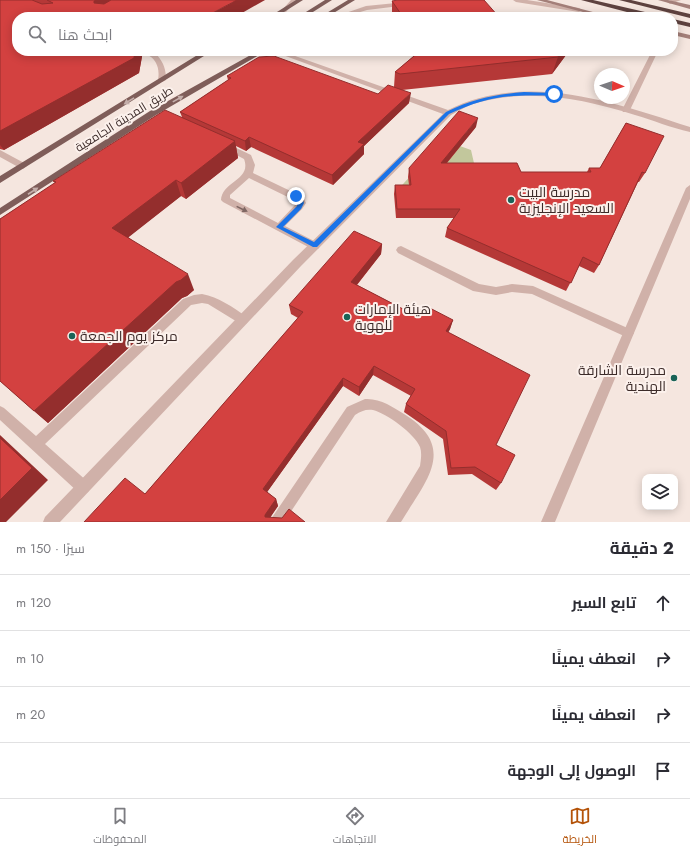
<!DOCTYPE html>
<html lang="ar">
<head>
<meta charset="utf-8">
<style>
  :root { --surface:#fff; --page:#f7f7f7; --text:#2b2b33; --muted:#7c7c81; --line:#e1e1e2; --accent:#b45309 }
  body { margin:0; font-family:Jost,Cairo,sans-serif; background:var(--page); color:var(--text); direction:rtl }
  .controls { position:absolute; right:12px; bottom:12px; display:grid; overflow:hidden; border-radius:8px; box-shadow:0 2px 10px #0003 }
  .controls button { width:36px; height:36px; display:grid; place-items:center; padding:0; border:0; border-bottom:1px solid var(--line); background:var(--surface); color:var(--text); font:20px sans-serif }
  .compass { position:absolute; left:594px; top:68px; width:36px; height:36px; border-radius:50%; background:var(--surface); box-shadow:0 2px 10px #0003; rotate:92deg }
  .stop { position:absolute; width:12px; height:12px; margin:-9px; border:3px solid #1a73e8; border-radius:50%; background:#fff }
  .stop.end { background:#1a73e8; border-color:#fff; box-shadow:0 1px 4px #0008 }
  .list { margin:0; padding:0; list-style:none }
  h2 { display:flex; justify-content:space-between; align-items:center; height:52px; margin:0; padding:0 16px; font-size:17px }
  h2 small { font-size:13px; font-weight:400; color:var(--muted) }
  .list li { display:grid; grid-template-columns:26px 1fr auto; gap:12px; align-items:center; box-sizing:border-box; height:56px; padding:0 16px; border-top:1px solid var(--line) }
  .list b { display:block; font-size:15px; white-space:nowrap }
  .list em { font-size:13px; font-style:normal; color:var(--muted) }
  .icon { flex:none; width:22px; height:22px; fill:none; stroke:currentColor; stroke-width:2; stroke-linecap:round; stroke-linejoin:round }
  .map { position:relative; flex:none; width:690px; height:522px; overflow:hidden; direction:ltr }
  .search { position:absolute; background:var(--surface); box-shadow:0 2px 10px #0003; left:12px; right:12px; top:12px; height:44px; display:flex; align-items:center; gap:10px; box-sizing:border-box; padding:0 14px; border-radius:16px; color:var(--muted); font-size:15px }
  .sheet { height:276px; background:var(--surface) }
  nav { display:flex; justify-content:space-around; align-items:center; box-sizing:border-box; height:56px; border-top:1px solid var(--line); background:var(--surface); font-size:11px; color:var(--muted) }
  nav a { display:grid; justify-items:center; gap:2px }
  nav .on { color:var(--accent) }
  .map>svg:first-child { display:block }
</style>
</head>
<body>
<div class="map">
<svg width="690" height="522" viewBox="0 0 690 522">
  <rect width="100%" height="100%" fill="#f5e6df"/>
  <path fill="#c2c79c" d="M443,140L471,150L476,172L409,182L410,194H394Z"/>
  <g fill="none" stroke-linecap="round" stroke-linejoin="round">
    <path fill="#d0b1a9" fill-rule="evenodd" d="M291,0H297L286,12H282V10Z
      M513,0H527L579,8L582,10L579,12L516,2Z
      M681,0L670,4L667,2L671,0Z
      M406,2L409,4L408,5L367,10L343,17H334L366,6Z
      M145,51H205L202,53L173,56L157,55C164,63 166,70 166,80L162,82L158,80C160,69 157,59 146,54Z
      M652,51H658L630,110L626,112H623L622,110Z
      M226,143L251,155L255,165L253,173L303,197L306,203L302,209L285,226L318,243L320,246L318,249H312L223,202L221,200C222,181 252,180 244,159L223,148V144ZM249,178L296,201L295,205L278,223L230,198V195Z
      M0,150L26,164L27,166L23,169L20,168L0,157Z
      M401,246L479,284L496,287L512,284L533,286L632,330L634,333L632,336L628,338L624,336L532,294L512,292L496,295L473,291L398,253L396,250L398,247Z
      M202,294C219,297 232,307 247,317L248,320L247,323L243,325L239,323L208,304L202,303L191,305L45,444L88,482L90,487L88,492L83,494L78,492L0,420V406L4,408L36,436L183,299L194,295Z
      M365,399C380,398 393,407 404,414C459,448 425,482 401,522H386L420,466C421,459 422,453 420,447C415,434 386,413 373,410C366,409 361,411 355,415L284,522H269L347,407Z"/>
    <path fill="#d0b1a9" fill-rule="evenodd" d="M272,51H281L448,110C527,71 612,102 690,127V132C671,128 653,120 635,115C581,98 525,87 470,105C463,108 457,112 451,115L301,266L60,522H43L45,517L293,260L443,114Z
      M690,185V199L555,522H541L686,188Z"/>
    <path fill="#a47f79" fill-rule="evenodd" d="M537,0H547L612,17H602Z
      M658,0H668L690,5V9Z
      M673,31L690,35V39L673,35Z"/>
    <path fill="#7f5d59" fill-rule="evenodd" d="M296,0H303L276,17H269Z
      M325,0H332L305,17H298Z
      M348,0H355L327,17H320Z
      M204,51H212L0,183V176Z
      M258,51H266L156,115L0,215V208L150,111Z"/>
    <path fill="#5e423f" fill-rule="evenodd" d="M581,0H593L658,15L659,17H646Z
      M619,0H631L690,14V18Z
      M673,19L690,23V27L673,23Z"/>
  </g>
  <path fill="#b53837" d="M0,0H265L17,17V51H143L139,73L4,150L0,149Z
    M392,1L499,17H392Z
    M412,51H569L552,74L402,90L409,103L364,146V154L333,185L251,147L246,151L236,146L238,158L186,199L181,196L128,237L194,290L187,296L182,298L48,423L0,381V219L55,183L53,181L182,117L180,112L228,80L227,76L378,94L394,87L395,72L415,55Z
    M626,123L645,173L639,182H638L599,265L594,273L579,266L566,291L445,237L447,228L454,218H396L394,194L395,185H409L408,177L409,168L476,127L447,163L521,172H587L589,168H600Z
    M382,244L381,254L357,285L405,310L453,320L450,329L448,333L496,445L501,483L496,490L472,474L448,475L443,439L404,412L406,404L411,396L373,375L359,396L343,386L267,492L276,499L278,506L270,517L84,522L145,494L298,318L291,314L289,305Z"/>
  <path fill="#942e2d" d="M97,0H131L99,16L94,3V1Z
    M237,0H265L235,17H205Z
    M135,51H143L139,73L4,150L0,145V131Z
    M562,51H569L552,74L558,57Z
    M411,93L409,103L364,146V154L333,185L332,175L358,142Z
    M478,118L476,127L439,172L441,163Z
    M249,137L251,147L246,151L245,141Z
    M235,141L238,158L186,199L181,183Z
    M176,180L181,196L120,244L112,228Z
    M382,244L381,254L351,292V282Z
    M188,274L194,290L187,296L182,298L48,423L34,411L176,282Z
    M453,320L450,329L443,341L446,331Z
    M374,366L373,375L359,396V387Z
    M343,378V386L265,495L263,489Z
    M0,435L48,480L6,522H0Z
    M276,499L278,506L268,521L265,517V515Z"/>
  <path fill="#d34140" stroke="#942e2d" d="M0,0H32L42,4L53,3L47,0H97L94,1V3L104,4L111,0H237L205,17H17V51H135L134,58L0,131Z
    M398,0H484L499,17H403L392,1Z
    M563,15L568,17H561Z
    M420,51H562L558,57L400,74L395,72Z
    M274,56L378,94L388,85L411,93L358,142L364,144L332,175L249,137L245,141L180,112L231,78L227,76L259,57Z
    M165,110L235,141L181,183L176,180L112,228L188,274L181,280L176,282L34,411L0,381V219L56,182L53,181Z
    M459,111L478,118L441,163H517L521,172H591L589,168H600L626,123L664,136L645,173L642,172L599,265L583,257L571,283L447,228L460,209H397L395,185H411L409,168Z
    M354,231L382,244L351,282L405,310L420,311L424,305L453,320L446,331L530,375L496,445L515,455L501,483L475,467L451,468L446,431L406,404L415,389L374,366L359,387L343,378L263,489L276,499L265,515V517L282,518L289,509L305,522H84L125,478L145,494L303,312L289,305Z
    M0,438L32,468L0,500Z"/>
  <defs><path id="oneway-solid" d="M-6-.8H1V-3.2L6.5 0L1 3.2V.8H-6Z"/></defs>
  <g fill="#c4aeaa">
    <use href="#oneway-solid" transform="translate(178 99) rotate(-29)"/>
    <use href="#oneway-solid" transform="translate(129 101) rotate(148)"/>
    <use href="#oneway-solid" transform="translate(33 191) rotate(-33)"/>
  </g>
  <use fill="#7f6763" href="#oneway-solid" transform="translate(242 209) rotate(26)"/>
  <path fill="#1a73e8" d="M524,92L554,93L556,94L554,96C512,94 488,96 449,114L317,247H313L276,227L297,206L298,200L293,196L298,195L302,198L304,203L301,209L283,227L314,242L446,112C475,98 493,95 524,92Z"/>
  <g fill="#196357" stroke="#fcf1ec" stroke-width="1.5">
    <circle cx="511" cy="200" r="4"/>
    <circle cx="347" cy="317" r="4"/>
    <circle cx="72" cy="336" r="4"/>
    <circle cx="674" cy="378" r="4"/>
  </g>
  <g text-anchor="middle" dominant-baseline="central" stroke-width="4" stroke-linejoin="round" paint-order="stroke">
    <g font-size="12" fill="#3c2b29" stroke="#fcf1ec">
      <text transform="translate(124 119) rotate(-32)">طريق المدينة الجامعية</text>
    </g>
    <g font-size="14" fill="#3c2b29" stroke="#fcf1ec" text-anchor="start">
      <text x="519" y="192">مدرسة البيت<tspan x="519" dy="16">السعيد الإنجليزية</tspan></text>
      <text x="355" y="309">هيئة الإمارات<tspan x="355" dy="16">للهوية</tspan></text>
      <text x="80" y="336">مركز يوم الجمعة</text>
      <text x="666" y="370" text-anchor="end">مدرسة الشارقة<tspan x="666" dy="16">الهندية</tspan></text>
    </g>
  </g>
</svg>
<div class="controls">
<button><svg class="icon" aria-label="layers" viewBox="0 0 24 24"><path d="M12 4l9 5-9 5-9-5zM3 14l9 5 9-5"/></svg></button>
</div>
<svg class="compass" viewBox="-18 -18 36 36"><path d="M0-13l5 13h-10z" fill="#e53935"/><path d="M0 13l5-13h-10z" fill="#7c7c81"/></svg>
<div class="stop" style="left:554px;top:94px"></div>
<div class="stop end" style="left:296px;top:196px"></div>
<div class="search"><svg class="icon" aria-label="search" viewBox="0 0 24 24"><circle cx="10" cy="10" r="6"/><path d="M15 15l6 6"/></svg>ابحث هنا</div>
</div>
<section class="sheet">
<h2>2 دقيقة<small>سيرًا · 150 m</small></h2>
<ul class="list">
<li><svg class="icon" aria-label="ahead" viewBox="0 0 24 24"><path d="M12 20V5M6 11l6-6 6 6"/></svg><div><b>تابع السير</b></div><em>120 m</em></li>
<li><svg class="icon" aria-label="right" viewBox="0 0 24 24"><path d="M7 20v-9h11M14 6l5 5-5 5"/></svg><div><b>انعطف يمينًا</b></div><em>10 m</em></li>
<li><svg class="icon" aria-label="right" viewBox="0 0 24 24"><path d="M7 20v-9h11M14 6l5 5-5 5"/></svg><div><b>انعطف يمينًا</b></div><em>20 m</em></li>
<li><svg class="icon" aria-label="arrive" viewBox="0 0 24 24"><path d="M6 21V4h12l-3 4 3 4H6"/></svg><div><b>الوصول إلى الوجهة</b></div></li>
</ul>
</section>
<nav>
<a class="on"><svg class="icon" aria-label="map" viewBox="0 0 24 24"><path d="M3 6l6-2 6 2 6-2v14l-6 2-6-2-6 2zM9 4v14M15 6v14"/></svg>الخريطة</a>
<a><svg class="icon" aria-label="directions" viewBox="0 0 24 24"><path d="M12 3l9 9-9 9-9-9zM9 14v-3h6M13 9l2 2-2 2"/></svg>الاتجاهات</a>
<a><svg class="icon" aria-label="saved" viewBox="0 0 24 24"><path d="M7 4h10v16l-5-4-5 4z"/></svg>المحفوظات</a>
</nav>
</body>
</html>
